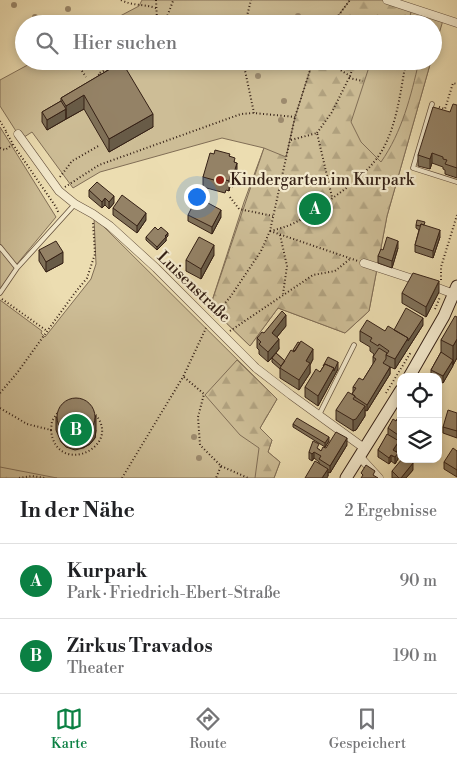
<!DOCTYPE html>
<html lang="de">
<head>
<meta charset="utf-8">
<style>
  :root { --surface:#fff; --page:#f2f2f2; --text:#202124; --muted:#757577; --line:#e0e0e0; --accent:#0b8043 }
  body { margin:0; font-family:"Libre Bodoni",serif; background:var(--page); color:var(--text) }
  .controls { position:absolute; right:15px; bottom:15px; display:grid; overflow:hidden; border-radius:10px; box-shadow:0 2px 8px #0003 }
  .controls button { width:45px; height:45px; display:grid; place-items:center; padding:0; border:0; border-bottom:1px solid var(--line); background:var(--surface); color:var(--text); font:25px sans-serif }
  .you { position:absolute; left:196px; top:196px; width:18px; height:18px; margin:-12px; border:4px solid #fff; border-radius:50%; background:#1a73e8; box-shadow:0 0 0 8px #1a73e833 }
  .badge { display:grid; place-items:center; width:32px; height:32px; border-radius:50%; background:var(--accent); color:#fff; font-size:16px; font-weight:700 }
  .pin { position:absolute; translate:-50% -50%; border:2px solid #fff; box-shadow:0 1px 5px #0006 }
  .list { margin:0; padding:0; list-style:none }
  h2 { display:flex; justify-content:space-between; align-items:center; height:65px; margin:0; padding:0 20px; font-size:21px }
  h2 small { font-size:16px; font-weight:400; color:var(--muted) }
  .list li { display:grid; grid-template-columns:32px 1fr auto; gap:15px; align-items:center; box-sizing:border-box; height:75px; padding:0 20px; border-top:1px solid var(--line) }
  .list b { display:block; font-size:19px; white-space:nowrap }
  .list p { margin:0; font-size:16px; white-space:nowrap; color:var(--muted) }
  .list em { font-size:16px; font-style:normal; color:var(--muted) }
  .icon { flex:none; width:28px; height:28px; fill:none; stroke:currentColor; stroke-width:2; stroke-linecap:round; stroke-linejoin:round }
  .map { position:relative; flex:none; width:457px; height:478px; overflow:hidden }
  .search { position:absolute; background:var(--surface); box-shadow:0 2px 8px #0003; left:15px; right:15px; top:15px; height:55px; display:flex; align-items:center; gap:12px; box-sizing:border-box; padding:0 18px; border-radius:28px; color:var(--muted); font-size:19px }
  .sheet { height:215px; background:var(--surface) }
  nav { display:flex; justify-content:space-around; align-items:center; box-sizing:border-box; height:70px; border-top:1px solid var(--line); background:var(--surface); font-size:14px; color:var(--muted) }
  nav a { display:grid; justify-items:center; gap:2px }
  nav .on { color:var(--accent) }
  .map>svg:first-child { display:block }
</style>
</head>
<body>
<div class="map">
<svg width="457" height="478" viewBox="0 0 457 478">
  <defs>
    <pattern id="forest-firs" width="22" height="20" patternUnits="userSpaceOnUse" patternTransform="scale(1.25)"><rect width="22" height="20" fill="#cdbd96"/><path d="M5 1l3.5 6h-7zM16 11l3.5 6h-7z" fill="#b1a280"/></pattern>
  </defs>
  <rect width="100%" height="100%" fill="#ecddb1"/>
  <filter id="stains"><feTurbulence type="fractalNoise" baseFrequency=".004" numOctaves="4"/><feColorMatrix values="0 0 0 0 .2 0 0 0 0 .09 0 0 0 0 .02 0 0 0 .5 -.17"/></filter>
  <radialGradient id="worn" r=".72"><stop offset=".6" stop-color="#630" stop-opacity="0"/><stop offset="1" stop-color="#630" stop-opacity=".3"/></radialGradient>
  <path fill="#cdbd96" stroke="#816e56" d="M142,0H387L444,17L433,54V24H105L139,6Z
    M35,61H431L387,216L369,311L345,333L278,308L250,346L210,307L244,202L264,148L222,138L100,172L73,188L32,132L21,139L0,106V80Z
    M0,127L56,217L17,264L0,295Z
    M94,217L277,399L260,428L272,440L268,452L280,462L274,478H0V300L42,331L41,333L45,337L91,279L96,264Z"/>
  <path fill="url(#forest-firs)" stroke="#816e56" d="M350,0H387L412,8L408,24H332Z
    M313,61H371L351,122L361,142L381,162C402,132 411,96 419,61H431L387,216L369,311L345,333L278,308L250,346L210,307L264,148L286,157L295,117Z
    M237,360L277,399L260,428L272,440L268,452L280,462L274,478H255L259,448L240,435L205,395Z
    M0,467L57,478H0Z"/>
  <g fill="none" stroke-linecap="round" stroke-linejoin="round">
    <g stroke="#634f3c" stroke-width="5.5">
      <path id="service" d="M432,104L413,168L457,182
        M0,247L17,268
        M0,293L17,268L75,204
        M319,415L354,345"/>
    </g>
    <g stroke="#634f3c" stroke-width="9">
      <path id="minor" d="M387,0L457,23
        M18,134L59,191L75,204L93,214L110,226L156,268L256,368L291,395L364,448
        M364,263L419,281
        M430,285L454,294
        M359,456L379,478"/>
    </g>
    <g stroke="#352015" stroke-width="13">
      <path id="secondary" d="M409,377L444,316L457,286
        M346,478L401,390"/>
    </g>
    <path stroke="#352015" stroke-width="2" stroke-dasharray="1 2.5" stroke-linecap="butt" d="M121,0C133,6 144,4 156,8
      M156,0L157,20L171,24
      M165,22L173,1
      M245,24L251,0
      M332,24L350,0
      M413,24L415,17
      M243,61L254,113
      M326,61L350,76L355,61
      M80,68L86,77
      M99,75L98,74L121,61
      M349,78L363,81
      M439,107L445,109L453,83L457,84
      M0,121L6,131
      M6,132L14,146L56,207L59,214
      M317,133L332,112L350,76
      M291,140L317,133L332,197
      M0,148L5,150L13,144
      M60,177L72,161L100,145
      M65,187L99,165L241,114L254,113L295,117
      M230,197L239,209L273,216
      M270,231C297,225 305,217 327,202C344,190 361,178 374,162C396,136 400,94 406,61
      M270,231L358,261
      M280,235L287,266L283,294
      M441,280V267L457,215
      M2,299L47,331
      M435,309L440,297
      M214,316L231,296L261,251L270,231L295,117L313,61
      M230,331L313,275L335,271L350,259
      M184,377L204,394L198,417L200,445L221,466L216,478
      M0,393L17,373L74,294L87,278L95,254L93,223
      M386,393L411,352
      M0,408L27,424L51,430L52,421L58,412
      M51,430C56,478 124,447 95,414
      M221,466L248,478
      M19,478L32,476L45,478
      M122,478L183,377L206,328"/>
    <use href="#service" stroke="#f3e9cc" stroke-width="4"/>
    <use href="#minor" stroke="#f3e9cc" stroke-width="8"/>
    <use href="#secondary" stroke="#f3e9cc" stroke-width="11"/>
  </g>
  <g fill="#9c8a6d">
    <circle cx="14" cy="5" r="3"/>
    <circle cx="68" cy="9" r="3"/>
    <circle cx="298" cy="16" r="3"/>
    <circle cx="35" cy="17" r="3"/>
    <circle cx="87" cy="20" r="3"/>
    <circle cx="258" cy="76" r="3"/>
    <circle cx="284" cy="101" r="3"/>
    <circle cx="281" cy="120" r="3"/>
    <circle cx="194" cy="437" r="3"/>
    <circle cx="199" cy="458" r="3"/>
  </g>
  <path fill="#7f7058" stroke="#352015" d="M122,62L153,127L109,152L84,109L47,130L42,122V112L61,101V98Z
    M457,105V178L445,174V170L443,169V167L432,163L430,169L418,166V155L450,112Z
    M214,154L230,156L235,163L237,173L233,187L230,186L229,191L226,190L225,193L203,187V177Z
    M89,190L114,203L109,209L105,205L102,208L89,197Z
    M113,208L146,220L137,233L113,215Z
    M188,215L221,217L212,234L188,221Z
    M416,225L425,226L440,237L433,258L415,252V245L419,230L416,228Z
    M158,230L168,236L166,238V241L157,250L146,240V237Z
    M398,248L392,268L378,263V256L383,250Z
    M39,250L63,263L46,272L39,261Z
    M214,255L201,279L186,271V260Z
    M439,292L426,317L402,303V293Z
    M457,317V358L443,383L438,381V377H431V370L441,352V340Z
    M423,325L395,369L390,367V374L367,411L365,410V416L356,430L353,431L336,420V410L352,394L353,392V387L363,380L373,364V357L374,354L370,351V347L360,341V331H385Z
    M286,326L277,337L279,349L276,353L285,361L293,352V350L313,359L310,365V373L299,390L280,378V369L272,362V358L268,362L259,354V350L257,348V338L264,333Z
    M323,367L338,369L318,406L305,397V387L320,372Z
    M457,413V438L443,433V427Z
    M401,414V448L399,446V448L396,452L398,459L395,464L391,461L389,464L378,457V450L388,434V428L396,421Z
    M56,417L96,430L95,438L90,444L83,448L75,450L66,447L61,442L56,430Z
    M293,424L329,441L325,447L293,427Z
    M347,445L330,473L328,472V476L319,463V462L314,458L312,461L309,459V452L319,449L321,451L326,448Z
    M457,451V477L444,469V462Z
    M413,470L406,478H392V471Z"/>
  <path fill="#685b47" stroke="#352015" d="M84,95V109L66,119V106Z
    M66,109V119L47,130V120Z
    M153,114V127L109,152V139Z
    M432,153V163L430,169V159Z
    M237,163V173L233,187V176Z
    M230,176V186L229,191V181Z
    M114,196V203L109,209V202Z
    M105,198V205L102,208V202Z
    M221,210V217L212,234V227Z
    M146,213V220L137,233V226Z
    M440,230V237L433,258V251Z
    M168,233V236L166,238V241L157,250V247Z
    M398,241V248L392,268V261Z
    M214,245V255L201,279V269Z
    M63,252V263L46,272V262Z
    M439,281V292L426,317V307Z
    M286,315V326L272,343V333Z
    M423,318V325L395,369V359L408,338Z
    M279,339V349L268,362V352Z
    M457,339V358L453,365V346Z
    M313,349V359L310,365V373L299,390V380L306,361Z
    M453,360V366L443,383V376Z
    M338,362V369L318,406V396L334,368Z
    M390,367V374L367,411V405Z
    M365,406V416L356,430L353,431V420Z
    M96,416V430L95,438L90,444L83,448V435Z
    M329,437V441L325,447V443Z
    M347,438V445L330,473V466Z
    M399,441V448L393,457V450Z
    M314,452V458L312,461V454Z
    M398,453V459L395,464V457Z
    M391,455V461L389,464V458Z
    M413,463V470L406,478H401Z
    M328,469V476L327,478H322Z"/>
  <path fill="#948266" stroke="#352015" d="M122,62L153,114L109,139L84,95L66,106L61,98Z
    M61,101L66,109L47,120L42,112Z
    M453,104L457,105V168L445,164L447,160L443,159V157L432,153L430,159L418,155L433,107L450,112Z
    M215,150L230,154L229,156L235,158L234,162L237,163L233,176H230L229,181L226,180L225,183L203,177L210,153L214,154Z
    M97,182L114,196L109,202L105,198L102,202L89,190Z
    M122,195L146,213L137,226L113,208Z
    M197,197L221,210L212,227L188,215Z
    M417,220L425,222L424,225L421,224L420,226L416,225Z
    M421,224L440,230L433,251L415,245Z
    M155,227L158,230L161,227L168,233L165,236L166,237L157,247L146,237Z
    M199,237L214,245L201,269L186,260Z
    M387,237L398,241L392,261L378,256L381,249L383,250Z
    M56,241L63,252L46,262L39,250Z
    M413,273L439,281L426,307L402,293Z
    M406,308L423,318L408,341V338L394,330Z
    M282,311L286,315L272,333L279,339L268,352L259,344L261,342L257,338L262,332L264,333Z
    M455,316L457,317V339L453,346L441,340Z
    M367,320L385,331L388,326L408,338L395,359L386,355L389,351L379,344L378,346L370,341L372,338L360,331Z
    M301,341L313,349L306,361L310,363L299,380L280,368L291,350L294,352Z
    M298,342L300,343L295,351L293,350Z
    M379,348L387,353L386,355V359L383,363L390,367L367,405L355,397V396L352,394L356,388L353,387L359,378L363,380L376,359L373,357Z
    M441,352L453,360L443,376L431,370Z
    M276,353L285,361L281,366L272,358Z
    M328,357L338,362L334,371V368L325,364L323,366Z
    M325,364L334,368L318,396L305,387L316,369L320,372Z
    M348,392L355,396L353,399L365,406L356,419L353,420L336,410Z
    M57 417a19 19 0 1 1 38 0a19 19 0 1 1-38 0Z
    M448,410L457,413V431L443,427Z
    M400,414H401V437L388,428L393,419L396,421Z
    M297,418L329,437L325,443L293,424Z
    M336,432L347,438L330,466L319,459L321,456L314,452L312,454L309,452L313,441L319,444L317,448L321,451L323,447L326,448Z
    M387,434L399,441L393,450L398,453L395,457L391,455L389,458L378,450Z
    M453,448L457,451V470L444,462Z
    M402,459H409L413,463L401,478H399L392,471Z
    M315,461L328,469L322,478H305Z
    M366,465L375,471L373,475L378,478H361L363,475L361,473Z"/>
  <circle fill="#8f2418" stroke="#f3e9cc" stroke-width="2" cx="220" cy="180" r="5"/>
  <g text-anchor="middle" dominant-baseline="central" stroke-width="4.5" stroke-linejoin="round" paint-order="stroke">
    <g font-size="16" fill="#352015" stroke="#f3e9cc" text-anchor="start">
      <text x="230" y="180">Kindergarten im Kurpark</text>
    </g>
    <g font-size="16" fill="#352015" stroke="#f3e9cc">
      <text transform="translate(194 287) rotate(44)">Luisenstraße</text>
    </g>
  </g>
  <rect width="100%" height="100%" filter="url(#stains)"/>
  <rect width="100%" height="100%" fill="url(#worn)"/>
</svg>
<div class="controls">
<button><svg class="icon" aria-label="locate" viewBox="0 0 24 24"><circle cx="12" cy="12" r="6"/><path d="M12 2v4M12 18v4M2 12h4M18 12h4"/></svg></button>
<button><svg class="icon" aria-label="layers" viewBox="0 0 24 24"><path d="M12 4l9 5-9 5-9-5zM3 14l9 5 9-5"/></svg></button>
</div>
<div class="you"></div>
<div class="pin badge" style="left:315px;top:209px">A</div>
<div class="pin badge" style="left:76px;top:430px">B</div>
<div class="search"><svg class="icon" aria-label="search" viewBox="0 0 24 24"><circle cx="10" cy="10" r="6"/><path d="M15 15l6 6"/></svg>Hier suchen</div>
</div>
<section class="sheet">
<h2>In der Nähe<small>2 Ergebnisse</small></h2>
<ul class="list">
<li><span class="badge">A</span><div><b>Kurpark</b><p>Park · Friedrich-Ebert-Straße</p></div><em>90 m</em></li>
<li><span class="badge">B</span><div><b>Zirkus Travados</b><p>Theater</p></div><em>190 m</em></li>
</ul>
</section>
<nav>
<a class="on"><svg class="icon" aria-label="map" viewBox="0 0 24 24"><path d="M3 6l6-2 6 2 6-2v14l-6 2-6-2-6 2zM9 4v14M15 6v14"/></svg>Karte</a>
<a><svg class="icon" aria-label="directions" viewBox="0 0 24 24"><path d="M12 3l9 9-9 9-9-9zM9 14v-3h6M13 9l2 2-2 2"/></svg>Route</a>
<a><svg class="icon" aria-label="saved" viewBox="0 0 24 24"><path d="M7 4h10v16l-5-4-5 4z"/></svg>Gespeichert</a>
</nav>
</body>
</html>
